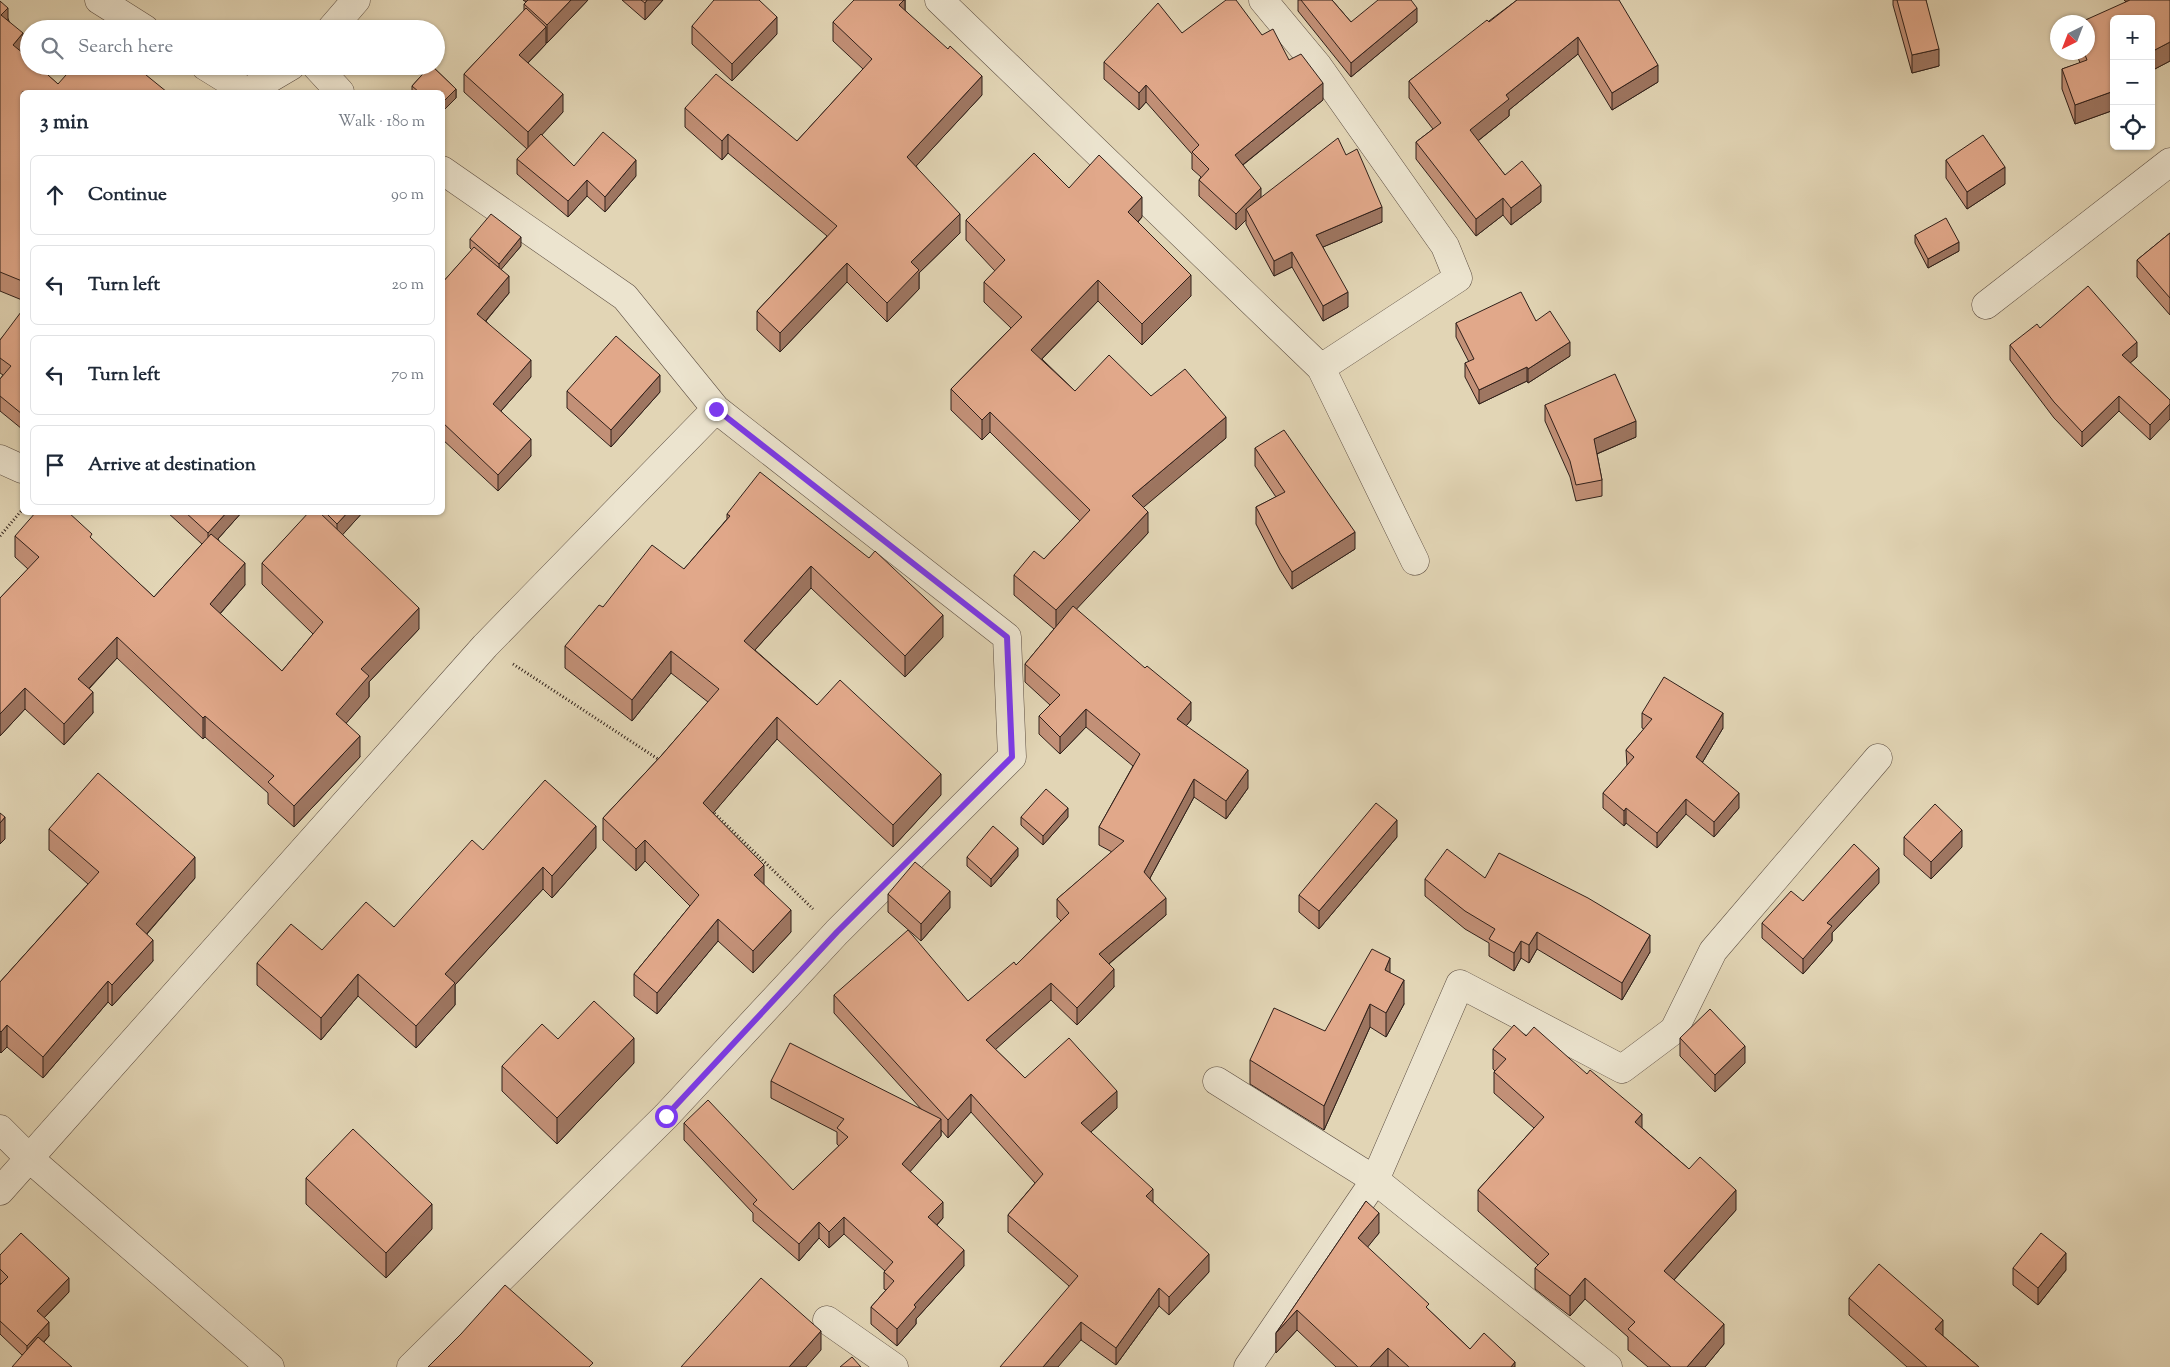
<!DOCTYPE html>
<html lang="en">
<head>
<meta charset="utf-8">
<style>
  :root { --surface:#fff; --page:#f6f6f7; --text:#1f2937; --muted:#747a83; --line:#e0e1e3 }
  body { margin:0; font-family:"Sorts Mill Goudy",serif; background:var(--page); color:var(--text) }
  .controls { position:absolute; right:15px; top:15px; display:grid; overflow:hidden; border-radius:8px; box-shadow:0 1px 4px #0004 }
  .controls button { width:45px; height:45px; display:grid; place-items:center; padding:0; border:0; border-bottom:1px solid var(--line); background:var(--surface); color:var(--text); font:25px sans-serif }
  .compass { position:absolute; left:2050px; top:15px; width:45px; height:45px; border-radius:50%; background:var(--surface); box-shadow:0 1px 4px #0004; rotate:222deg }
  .stop { position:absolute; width:15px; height:15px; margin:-11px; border:4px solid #7c3aed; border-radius:50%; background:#fff }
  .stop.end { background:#7c3aed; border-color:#fff; box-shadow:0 1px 5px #0008 }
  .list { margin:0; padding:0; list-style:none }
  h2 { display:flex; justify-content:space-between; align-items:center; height:65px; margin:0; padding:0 20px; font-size:21px }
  h2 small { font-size:16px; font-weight:400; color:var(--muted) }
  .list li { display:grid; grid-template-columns:32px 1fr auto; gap:15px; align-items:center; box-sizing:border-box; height:80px; margin:0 10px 10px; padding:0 10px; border:1px solid var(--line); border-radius:8px }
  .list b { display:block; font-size:19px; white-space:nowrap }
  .list em { font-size:16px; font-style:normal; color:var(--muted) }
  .icon { flex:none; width:28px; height:28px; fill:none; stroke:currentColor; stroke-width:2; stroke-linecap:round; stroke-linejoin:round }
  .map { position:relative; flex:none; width:2170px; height:1367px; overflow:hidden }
  .search { position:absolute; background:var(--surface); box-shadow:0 1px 4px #0004; left:20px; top:20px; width:425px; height:55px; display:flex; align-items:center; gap:12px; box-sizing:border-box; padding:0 18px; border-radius:28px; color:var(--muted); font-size:19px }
  .panel { position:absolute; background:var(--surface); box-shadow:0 1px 4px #0004; left:20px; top:90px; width:425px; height:425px; border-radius:8px }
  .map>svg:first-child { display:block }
</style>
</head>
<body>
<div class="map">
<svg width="2170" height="1367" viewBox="0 0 2170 1367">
  <rect width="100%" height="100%" fill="#e2d5b5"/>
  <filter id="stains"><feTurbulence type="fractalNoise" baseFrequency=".004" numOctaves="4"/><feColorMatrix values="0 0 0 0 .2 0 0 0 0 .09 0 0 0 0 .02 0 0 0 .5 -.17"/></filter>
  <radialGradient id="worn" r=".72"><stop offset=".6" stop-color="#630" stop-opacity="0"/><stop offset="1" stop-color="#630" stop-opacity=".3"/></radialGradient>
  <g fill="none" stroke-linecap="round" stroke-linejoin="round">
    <g stroke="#5c4d41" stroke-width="29">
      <path id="minor" d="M99,0L145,29
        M939,0L1321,368L1415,561
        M1263,0L1318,66L1445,246L1458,278L1321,368
        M331,29L356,0
        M205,66L247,92
        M316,66L340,92
        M247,92L291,66
        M1986,305L2170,162
        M0,459L22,469
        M1217,1081L1375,1180L1608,1367
        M0,1129L30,1159L270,1367
        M0,1191L485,646L716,409
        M827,1320L894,1367
        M411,1367L666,1116L837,932L1012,757L1007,637L716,409L625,297L442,170
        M1248,1367L1375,1180L1460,984L1622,1069L1674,1030L1713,951L1878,758"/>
    </g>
    <path stroke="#30201a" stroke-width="3" stroke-dasharray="1 2.5" stroke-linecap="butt" d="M0,536L22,510
      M513,664L661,761
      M712,811L813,909"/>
    <use href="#minor" stroke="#ece4cf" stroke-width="28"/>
  </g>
  <path fill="#c29077" stroke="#30201a" d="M523,0H588L547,43L546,42V44L528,63L563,112L541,135L574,166L636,176L605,212L587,196L568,217L517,174V159L527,149L464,92V74L524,11V4L526,2Z
    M622,0H663L645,20Z
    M905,0V10L982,95L916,166L960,233L919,273V289L887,322L847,282L780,352L757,330V311L827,236L728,153L722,160L685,127V108L797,141L863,69L833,41V22Z
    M1298,0H1332L1351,22H1417L1351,77L1298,11Z
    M1517,0L1658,82L1612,110L1578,54L1509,110V116L1478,141L1505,175L1541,202L1511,225L1503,215L1476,236L1416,159V142L1433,129L1409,98V81Z
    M1893,0H1926L1939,66L1912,73L1893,5Z
    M2124,0H2170V61L2151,71V19H2114V110L2075,124L2062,89V69L2080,63L2076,52H2088L2126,2Z
    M0,1L23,52L22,53L58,84L137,66L22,92V300L0,291Z
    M692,26L777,34L732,81L692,44Z
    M1182,33L1262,35L1289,60L1323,100L1243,165L1261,198L1346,155L1382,222L1323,247L1348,307L1323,321L1292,267L1274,276L1246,224V220L1236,230L1199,196V180L1201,177L1192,169V154L1146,102L1139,110L1104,79V62Z
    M430,66H432L456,89V98L442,112V92H412V86Z
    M1946,160L2005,184L1967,209L1946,178Z
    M1069,188L1142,217L1138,222L1191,296L1142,345L1098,301L1042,359L1075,391L1151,396L1226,438L1143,507L1148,533L1076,609L1191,720L1186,726L1248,788L1226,819L1194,797L1150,878L1166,915L1109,964L1114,987L1077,1025L1051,1000L995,1049L1025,1078L1117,1108L1091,1132L1153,1202L1209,1272L1169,1315L1159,1306L1116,1365L1081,1340L1069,1286L1008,1232V1215L1035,1183L971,1112L948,1138L941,1130V1136L910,1171L943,1218L937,1225L964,1266L916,1319V1324L897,1346L871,1324V1307L886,1290L884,1289V1272L885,1271L844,1234L829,1248L819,1238L799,1261L753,1221V1213L684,1140V1123L793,1190L839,1146L837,1144V1132L771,1098V1081L922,1110L834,1013V995L968,1001L1016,965L1061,921L1057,917V899L1112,852L1099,845V827L1133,766L1086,727L1060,754L1039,734V716L1050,705L1025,682V664L1054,629L1014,595V575L1044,559L1080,521L990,432L982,440L951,410V389L1011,328L984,302V282L995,271L966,240V220Z
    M2170,233V315L2137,277V260Z
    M1915,235L1959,251L1928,268L1915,243Z
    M470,239L521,246L501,269L509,293L486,321L531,377L501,411L531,456L498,491L442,439V283L472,250L470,248Z
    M22,314V429L0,411V379L3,375L0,373V340Z
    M1536,321L1570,356L1528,383L1527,381L1479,404L1465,377V363L1469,362L1456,337V323Z
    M2040,328L2137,357L2130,363L2170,400L2150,440L2119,411L2082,447L2054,418L2010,360V345Z
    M567,391L660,392L611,447L567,408Z
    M1545,405L1636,437L1597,454L1602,480V496L1576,501L1570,477L1545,421Z
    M1255,448L1355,549L1292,589L1280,570L1256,524V507L1276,497L1255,466Z
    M167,512H242L218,539L245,585L220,614L282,671L313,634L262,584V563L308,514L306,512H363L342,535L419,629L369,682V697L346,723L360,757L294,827L268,804V793L205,737L203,739L117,658L89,689L93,713L64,745L25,709L0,736V598L28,569L15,557V536L92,540L154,597L202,544Z
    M727,514L943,637L905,677L811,588L755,650L817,705L941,795L893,847L777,739L713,813L764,885L791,932L753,973L718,941L657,1014L634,996V974L690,906L645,861L636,871L603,840V818L661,756L708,702L671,673L632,721L565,668V646L603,607L684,569L727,519Z
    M1642,713L1723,728L1702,763L1739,808L1714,837L1686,814L1657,848L1626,823L1624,826L1603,808V793L1627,766L1626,750L1644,729L1642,728Z
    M1021,817H1068L1043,845L1021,825Z
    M49,829L195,878L147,934L153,961L112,1006L108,1002L43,1078L7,1047L1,1053L0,1052V982L88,884L49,850Z
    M1397,837L1319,929L1299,912V895Z
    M1904,837L1962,847L1931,879L1904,855Z
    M596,848L552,898L543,889L455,985V1005L416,1048L358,996L321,1040L257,985V963L322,950L394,927L483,850Z
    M1018,856L991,887L967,866V857Z
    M1485,878L1650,952L1622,1000L1537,949L1529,963L1521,958L1514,971L1489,956V943L1465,929L1425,896V879Z
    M1879,883L1832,933V941L1803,974L1762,938V923L1803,901Z
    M888,894L950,908L921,941L888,912Z
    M1390,973L1404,1004L1386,1037L1370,1027L1324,1130L1250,1084V1060L1325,1031Z
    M1526,1036L1642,1128L1736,1210L1674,1280L1724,1344L1705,1367H1648L1628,1350V1337L1585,1299L1570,1316L1535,1289V1268L1538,1265L1478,1211V1190L1534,1128L1494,1093V1072L1495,1071L1493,1069V1049Z
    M1680,1038L1745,1063L1715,1092L1680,1056Z
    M558,1039L634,1063L557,1144L502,1091V1066Z
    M306,1178L432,1229L386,1278L306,1204Z
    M1366,1201L1379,1233L1367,1247L1429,1310L1470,1349L1515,1367H1336L1297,1330L1276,1353V1333Z
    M0,1255L69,1292L44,1318L49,1336L44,1342L22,1355L0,1334V1285L1,1284L0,1283Z
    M2013,1268L2066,1270L2038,1305L2013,1285Z
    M1849,1298L1943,1336L1979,1367H1907L1849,1315Z"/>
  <path fill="#9e7661" stroke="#30201a" d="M571,0H588L547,43V25Z
    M647,0H663L645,20V3Z
    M904,0H905V18L899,5Z
    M8,8V27L1,15Z
    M1417,8V22L1351,77V63Z
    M777,17V34L732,81V64Z
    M546,27V44L519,72V55Z
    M23,33V52L13,64V45Z
    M1578,37V54L1509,110V116L1470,147V130L1506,95Z
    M2170,42V61L2151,71V52Z
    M1939,49V66L1912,73V55Z
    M1658,65V82L1612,110V93Z
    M982,76V95L907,176V157Z
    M1323,83V100L1235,171V155Z
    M1146,85V102L1139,110V93Z
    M456,89V98L442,112V103Z
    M2114,91V110L2075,124V105Z
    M563,94V112L528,150V132Z
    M728,134V153L722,160V141Z
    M636,160V176L605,212V197Z
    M2005,167V184L1967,209V192Z
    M587,180V196L568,217V201Z
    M1541,185V202L1511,225V208Z
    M1261,188V204L1246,209V220L1236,230V214Z
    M1142,197V217L1128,232V212Z
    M1503,198V215L1476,236V219Z
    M1382,207V222L1316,250V235Z
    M960,214V233L919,273V289L887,322V303L911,262Z
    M521,237V246L499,272V264Z
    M1959,242V251L1928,268V259Z
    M1292,252V267L1274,276V261Z
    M847,263V282L780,352V333Z
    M1191,275V296L1142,345V324Z
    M509,276V293L477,331V314Z
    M1098,280V301L1031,370V350Z
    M1348,292V307L1323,321V306Z
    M1570,342V356L1528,383V369Z
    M2137,342V357L2122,370V355Z
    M531,360V377L493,420V404Z
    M1527,367V381L1479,404V390Z
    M660,375V392L611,447V430Z
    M2119,396V411L2082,447V432Z
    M2170,404V419L2150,440V425Z
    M990,412V432L982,440V420Z
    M1226,417V438L1132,517V496Z
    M1636,421V437L1594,455V439Z
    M531,439V456L498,491V475Z
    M227,512H242L208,550V533Z
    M348,512H363L337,541V524Z
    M1148,512V533L1056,631V610Z
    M1355,532V549L1292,589V572Z
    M245,563V585L210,625V604Z
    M811,566V588L744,662V641Z
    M419,608V629L369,682V697L336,735V714L361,669Z
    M943,615V637L905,677V656Z
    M117,637V658L78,700V679Z
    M671,651V673L632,721V700Z
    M25,688V709L0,736V714Z
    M93,692V713L64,745V724Z
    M1191,702V720L1177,737V719Z
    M1086,709V727L1060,754V737Z
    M1723,713V728L1696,773V757Z
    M205,716V737L203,739V718Z
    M777,717V739L703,825V803Z
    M360,736V757L294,827V806Z
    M1248,770V788L1226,819V801Z
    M941,774V795L893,847V825Z
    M1194,779V797L1144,889V872Z
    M1739,793V808L1714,837V822Z
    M1686,799V814L1657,848V833Z
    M1068,808V817L1043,845V836Z
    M1626,808V823L1624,826V811Z
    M5,817V839L0,844V823Z
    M1397,820V837L1319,929V911Z
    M596,826V848L552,898V876Z
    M1962,830V847L1931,879V862Z
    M645,840V861L636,871V849Z
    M1018,848V856L991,887V879Z
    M195,857V878L136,946V924Z
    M764,865V887L754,875Z
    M543,867V889L455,985V1005L416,1048V1026L445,974Z
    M1879,868V883L1832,933V941L1803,974V959L1827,923Z
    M950,891V908L921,941V924Z
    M1166,898V915L1099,972V954Z
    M791,910V932L753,973V951Z
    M718,919V941L657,1014V993Z
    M1537,932V949L1529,963V945Z
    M1650,935V952L1622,1000V983Z
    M153,940V961L112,1006V985Z
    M1521,941V958L1514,971V953Z
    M1390,958V982L1385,970Z
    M1114,969V987L1077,1025V1008Z
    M358,974V996L321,1040V1018Z
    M1404,980V1004L1386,1037V1013Z
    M108,981V1002L43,1078V1057Z
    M1051,983V1000L986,1058V1040Z
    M1370,1004V1027L1324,1130V1106Z
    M7,1025V1047L1,1053V1032Z
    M634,1038V1063L557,1144V1118Z
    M1745,1046V1063L1715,1092V1075Z
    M1117,1091V1108L1081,1141V1123Z
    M971,1094V1112L948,1138V1120Z
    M1642,1114V1134L1635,1122Z
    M941,1119V1136L902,1181V1164Z
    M1153,1189V1207L1146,1196Z
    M1736,1190V1210L1664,1291V1271Z
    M943,1202V1218L928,1234V1217Z
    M432,1204V1229L386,1278V1253Z
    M1379,1213V1233L1358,1259V1238Z
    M844,1217V1234L829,1248V1232Z
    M819,1222V1238L799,1261V1244Z
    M964,1250V1266L916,1319V1324L897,1346V1329L914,1305Z
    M2066,1253V1270L2038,1305V1288Z
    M1209,1254V1272L1169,1315V1297Z
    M69,1278V1292L37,1325V1311Z
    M1585,1278V1299L1570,1316V1296Z
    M1159,1288V1306L1116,1365V1348Z
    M1297,1310V1330L1276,1353V1333Z
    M1943,1320V1338L1935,1329Z
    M49,1322V1336L27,1360V1346Z
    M1081,1322V1340L1058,1367H1043Z
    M1724,1324V1344L1705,1367H1687Z
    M821,1331V1350L806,1367H789Z
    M1388,1348V1367H1370Z
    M1515,1362V1367H1511Z"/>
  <path fill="#e1a88a" stroke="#30201a" d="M528,0H571L547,25L524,4Z
    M641,0H647L645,3Z
    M714,0H759L777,17L732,64L692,26Z
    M854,0H904L899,5L948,49L950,46L982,76L907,157L960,214L911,262L919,270L887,303L847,263L780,333L757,311L837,226L728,134L722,141L685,108L716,74L797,141L872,59L833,22Z
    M1226,0H1236L1262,35L1273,29L1289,60L1301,54L1323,83L1235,155L1261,188L1236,214L1199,180L1209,169L1192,152L1199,145L1146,85L1139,93L1104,62L1158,3L1182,33Z
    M1301,0H1332L1351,22L1378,0H1411L1417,8L1351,63Z
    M1517,0H1619L1658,65L1612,93L1578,37L1506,95L1509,99L1470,130L1505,175L1522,161L1541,185L1511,208L1503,198L1476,219L1416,142L1441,123L1409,81L1487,20L1489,22Z
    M1897,0H1926L1939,49L1912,55Z
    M2130,0H2170V42L2151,52V19H2114V91L2075,105L2062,69L2087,60L2084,52H2088V22H2081Z
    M0,1L8,8L1,15L23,33L13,45L29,58V66H38L58,84L74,66H135L167,92H22V281L0,272Z
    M526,8L546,27L519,55L563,94L528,132L464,74Z
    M430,66H432L456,89L442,103V92H419L412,86Z
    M603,132L636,160L605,197L587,180L568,201L517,159L541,134L574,166Z
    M1983,135L2005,167L1967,192L1946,160Z
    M1338,138L1346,155L1357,149L1382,207L1316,235L1348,292L1323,306L1292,252L1274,261L1246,209Z
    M1034,153L1069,188L1099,155L1142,197L1128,212L1191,275L1142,324L1098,280L1031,350L1075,391L1109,355L1151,396L1185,369L1226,417L1132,496L1148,512L1056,610L1014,575L1034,551L1044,559L1090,510L990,412L982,420L951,389L1022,317L984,282L1005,260L966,220Z
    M491,214L521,237L499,264L470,239Z
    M1946,218L1959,242L1928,259L1915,235Z
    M2170,233V298L2137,260Z
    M474,247L509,276L477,314L531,360L493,404L531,439L498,475L442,422V283Z
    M2088,286L2137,342L2122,355L2170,400V404L2150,425L2119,396L2082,432L2054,402L2010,345L2037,324L2040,328Z
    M1521,292L1536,321L1550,311L1570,342L1528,369L1527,367L1479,390L1465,363L1474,359L1456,323Z
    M21,312L22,314V414L0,396V379L11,366L0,358V340Z
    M616,336L660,375L611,430L567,391Z
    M1615,374L1636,421L1594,439L1602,480L1576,485L1570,461L1545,405Z
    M1284,430L1355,532L1292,572L1280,553L1256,507L1285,492L1255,448Z
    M760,472L869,558L875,551L943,615L905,656L811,566L744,641L817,705L840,680L941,774L893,825L777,717L703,803L764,865L754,875L791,910L753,951L718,919L657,993L634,974L699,895L645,840L636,849L603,818L661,756L719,689L671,651L632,700L565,646L599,605L603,607L652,545L684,569L730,516L727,514Z
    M36,512H68L92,534L90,537L154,597L211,534L245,563L210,604L282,671L323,622L262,563L309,512H319L419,608L361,669L369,676L336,714L360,736L294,806L268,782L274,776L205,716L203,718L117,637L78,679L93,692L64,724L25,688L0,714V598L39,557L15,536Z
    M185,512H227L208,533Z
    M325,512H348L337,524Z
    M1073,606L1145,668L1147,666L1191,702L1177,719L1248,770L1226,801L1194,779L1144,872L1166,898L1099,954L1114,969L1077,1008L1051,983L986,1040L1025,1078L1069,1038L1117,1091L1081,1123L1153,1189L1146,1196L1209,1254L1169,1297L1159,1288L1116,1348L1081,1322L1043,1367H1000L1078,1276L1008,1215L1043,1174L971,1094L948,1120L834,995L908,930L968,1001L1014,962L1016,965L1069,913L1057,899L1124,841L1099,827L1140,754L1086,709L1060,737L1039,716L1060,695L1025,664Z
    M1664,677L1723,713L1696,757L1739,793L1714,822L1686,799L1657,833L1626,808L1624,811L1603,793L1634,757L1626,750L1652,719L1642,713Z
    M98,773L195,857L136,924L153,940L112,985L108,981L43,1057L7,1025L1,1032L0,1031V982L99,872L49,829Z
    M545,780L596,826L552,876L543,867L445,974L455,983L416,1026L358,974L321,1018L257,963L291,924L322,950L366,902L394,927L472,840L483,850Z
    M1046,789L1068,808L1043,836L1021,817Z
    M1376,803L1397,820L1319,911L1299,895Z
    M1935,804L1962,830L1931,862L1904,837Z
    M0,813L5,817L0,823Z
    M993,826L1018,848L991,879L967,857Z
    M1854,844L1879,868L1827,923L1832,926L1803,959L1762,923L1791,891L1803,901Z
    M1447,849L1485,878L1499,853L1588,898L1650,935L1622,983L1537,932L1529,945L1521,941L1514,953L1489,939L1495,929L1465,911L1425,879Z
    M915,862L950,891L921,924L888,894Z
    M1372,949L1390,958L1385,970L1404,980L1386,1013L1370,1004L1324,1106L1250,1060L1274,1008L1325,1031Z
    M594,1001L634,1038L557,1118L502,1066L542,1024L558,1039Z
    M1710,1009L1745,1046L1715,1075L1680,1038Z
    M1514,1025L1526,1036L1534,1027L1587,1074L1590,1070L1642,1114L1635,1122L1689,1169L1700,1157L1736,1190L1664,1271L1724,1324L1687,1367H1671L1628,1329L1635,1322L1585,1278L1570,1296L1535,1268L1549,1254L1478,1190L1544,1117L1494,1072L1506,1059L1493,1049Z
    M790,1043L941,1119L902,1164L943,1202L928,1217L964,1250L914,1305L916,1307L897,1329L871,1307L894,1281L884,1272L893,1262L844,1217L829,1232L819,1222L799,1244L753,1204L757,1200L684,1123L708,1100L793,1190L848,1137L837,1128L844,1119L771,1081Z
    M353,1129L432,1204L386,1253L306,1178Z
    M1366,1201L1379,1213L1358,1238L1429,1304L1426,1307L1470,1349L1484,1333L1515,1362L1511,1367H1409L1388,1348L1370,1367H1358L1297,1310L1276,1333Z
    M21,1233L69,1278L37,1311L49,1322L27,1346L0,1321V1285L8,1277L0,1269V1255Z
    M2041,1233L2066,1253L2038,1288L2013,1268Z
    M1879,1264L1943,1320L1935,1329L1979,1367H1927L1849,1298Z
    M761,1278L821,1331L789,1367H681Z
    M505,1285L593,1363L589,1367H428L461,1334Z
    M38,1337L72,1367H12Z
    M852,1357L861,1367H840Z"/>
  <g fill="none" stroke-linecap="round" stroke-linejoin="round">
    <path stroke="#7c3aed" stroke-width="6" d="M666,1116L837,932L1012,757L1007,637L716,409"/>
  </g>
  <rect width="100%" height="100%" filter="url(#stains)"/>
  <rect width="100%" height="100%" fill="url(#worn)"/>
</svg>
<div class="controls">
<button>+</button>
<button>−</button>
<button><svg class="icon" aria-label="locate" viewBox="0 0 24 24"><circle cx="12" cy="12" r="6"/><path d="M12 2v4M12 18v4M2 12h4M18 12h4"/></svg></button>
</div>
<svg class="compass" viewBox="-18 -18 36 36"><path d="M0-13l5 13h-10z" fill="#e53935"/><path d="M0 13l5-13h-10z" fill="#747a83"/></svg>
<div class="stop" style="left:666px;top:1116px"></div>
<div class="stop end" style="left:716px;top:409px"></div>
<div class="search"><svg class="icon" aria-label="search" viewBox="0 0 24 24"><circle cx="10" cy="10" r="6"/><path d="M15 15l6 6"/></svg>Search here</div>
<section class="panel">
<h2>3 min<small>Walk · 180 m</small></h2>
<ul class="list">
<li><svg class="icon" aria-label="ahead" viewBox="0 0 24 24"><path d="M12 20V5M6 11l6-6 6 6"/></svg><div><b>Continue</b></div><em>90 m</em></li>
<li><svg class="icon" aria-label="left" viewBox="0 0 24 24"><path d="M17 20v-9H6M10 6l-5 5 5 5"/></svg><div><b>Turn left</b></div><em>20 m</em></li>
<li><svg class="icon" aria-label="left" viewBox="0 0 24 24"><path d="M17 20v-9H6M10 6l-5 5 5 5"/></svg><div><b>Turn left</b></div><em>70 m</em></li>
<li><svg class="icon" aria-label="arrive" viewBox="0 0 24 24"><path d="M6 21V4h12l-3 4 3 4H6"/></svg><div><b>Arrive at destination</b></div></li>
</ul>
</section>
</div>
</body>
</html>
